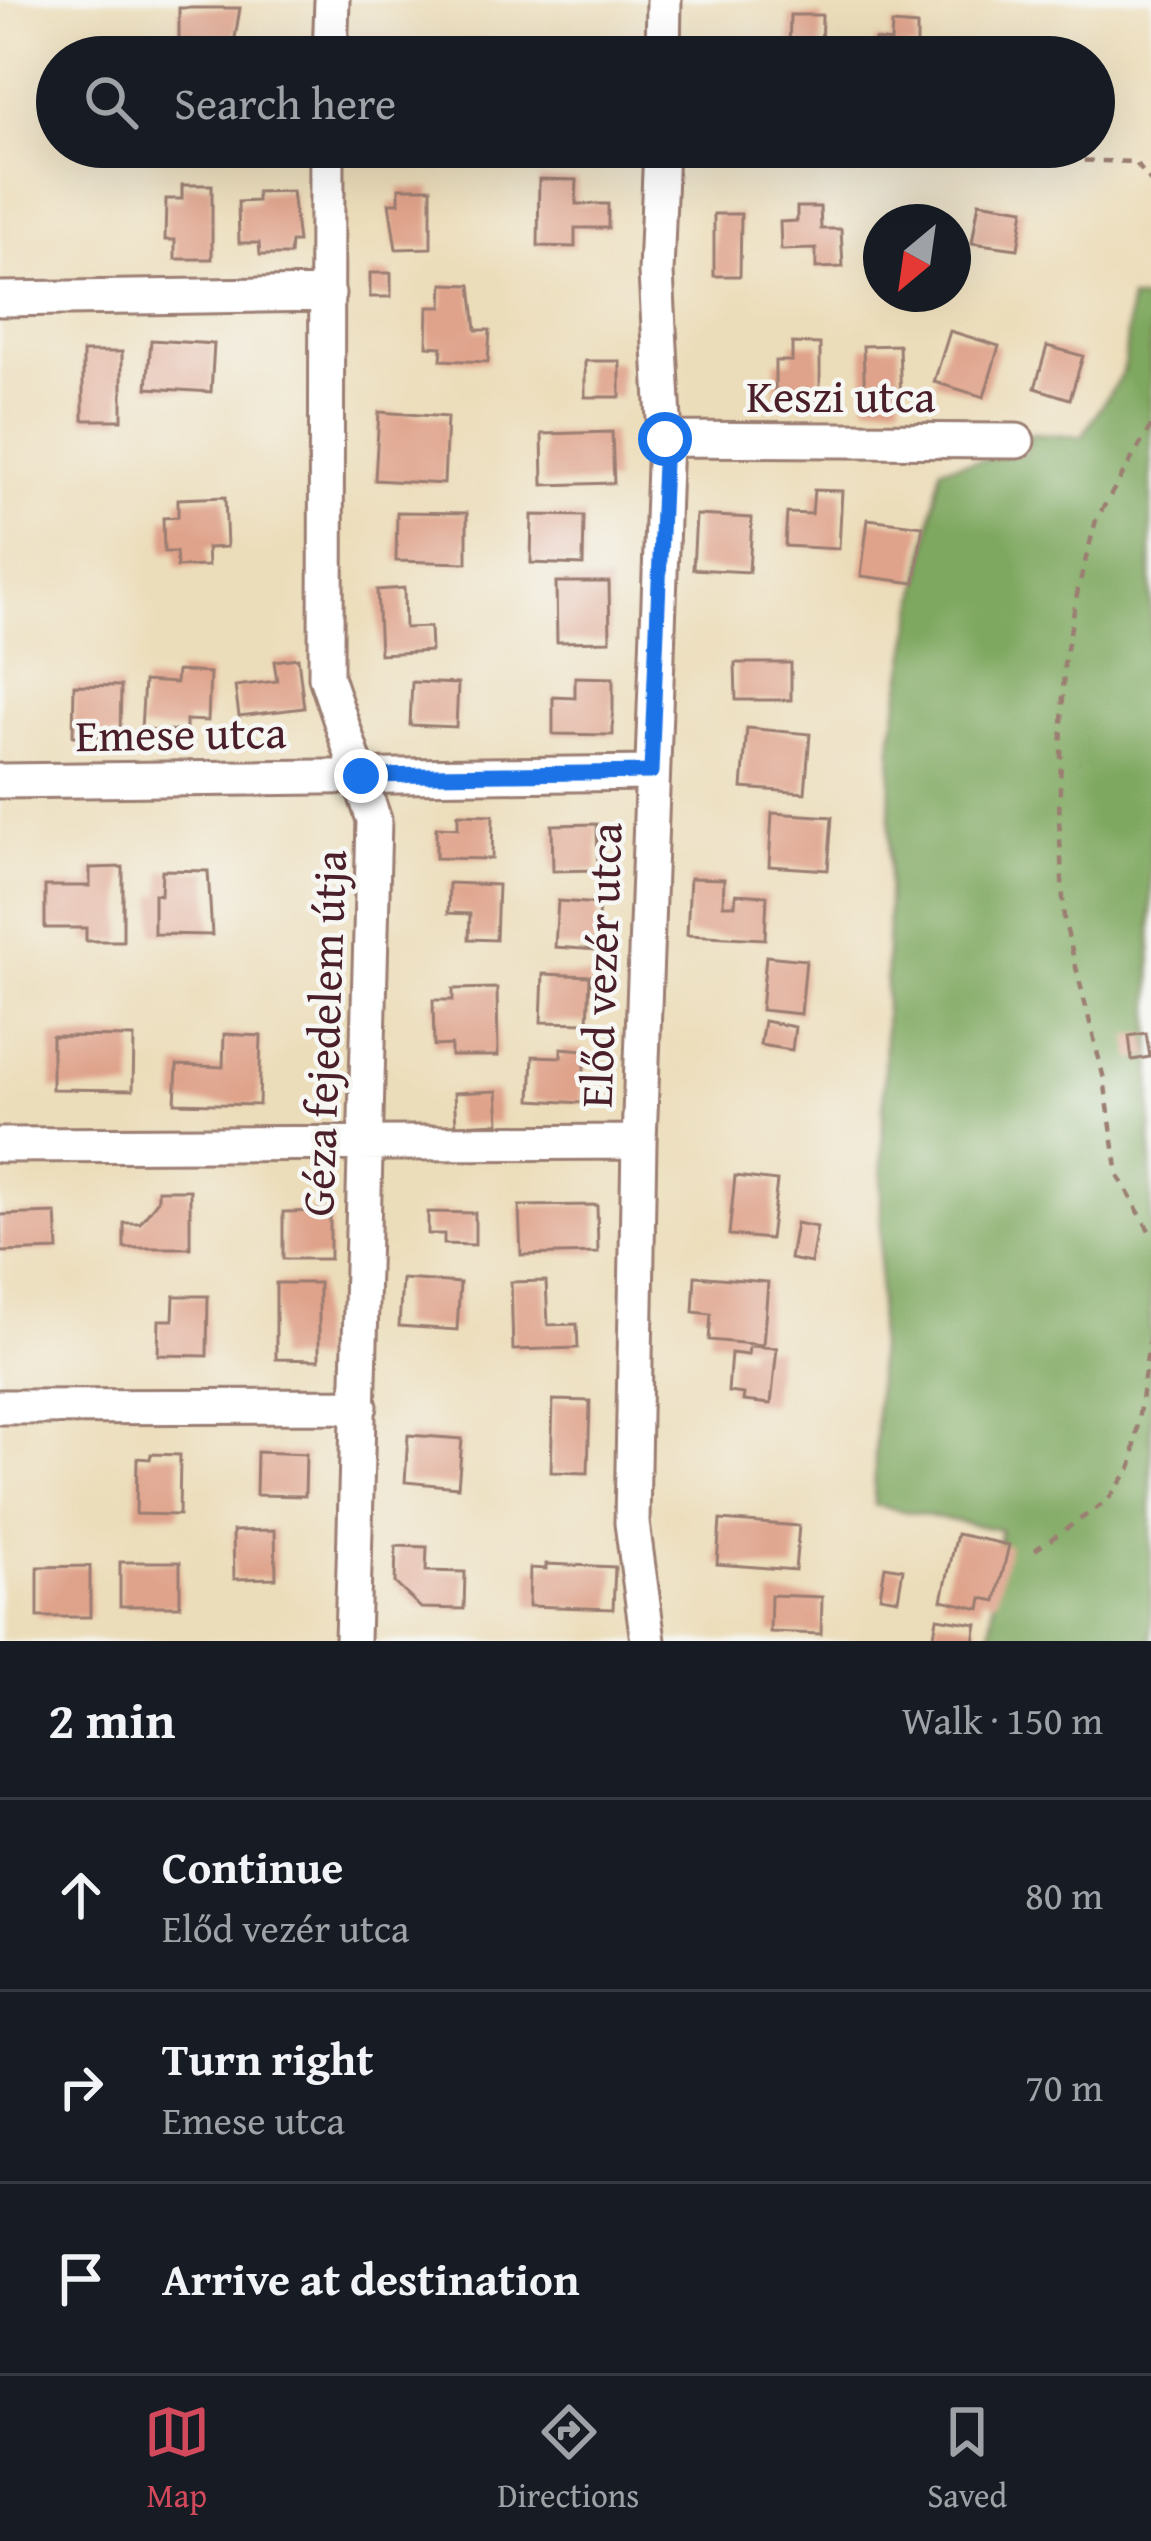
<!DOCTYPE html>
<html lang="en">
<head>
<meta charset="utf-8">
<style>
  :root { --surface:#171b24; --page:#20242c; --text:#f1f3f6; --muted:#9ea1a6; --line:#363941; --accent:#d1495b }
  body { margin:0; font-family:"Gentium Book Plus",serif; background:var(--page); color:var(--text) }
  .compass { position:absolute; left:863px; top:204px; width:108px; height:108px; border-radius:50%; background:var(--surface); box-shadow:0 12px 48px #0002; rotate:209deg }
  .stop { position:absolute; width:36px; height:36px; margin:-27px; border:9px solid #1a73e8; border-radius:50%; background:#fff }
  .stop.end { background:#1a73e8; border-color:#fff; box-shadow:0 3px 12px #0008 }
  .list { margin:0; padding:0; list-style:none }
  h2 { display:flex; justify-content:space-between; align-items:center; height:156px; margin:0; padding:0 48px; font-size:51px }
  h2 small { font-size:39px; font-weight:400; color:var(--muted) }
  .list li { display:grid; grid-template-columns:78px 1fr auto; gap:36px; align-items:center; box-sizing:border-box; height:192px; padding:0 48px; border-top:3px solid var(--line) }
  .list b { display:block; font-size:45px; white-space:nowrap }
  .list p { margin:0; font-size:39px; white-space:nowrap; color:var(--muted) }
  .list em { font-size:39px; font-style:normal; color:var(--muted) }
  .icon { flex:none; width:66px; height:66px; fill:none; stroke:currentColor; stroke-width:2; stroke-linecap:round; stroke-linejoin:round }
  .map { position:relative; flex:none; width:1151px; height:1641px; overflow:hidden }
  .search { position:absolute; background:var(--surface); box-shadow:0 12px 48px #0002; left:36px; right:36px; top:36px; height:132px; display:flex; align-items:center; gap:30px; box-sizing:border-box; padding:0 42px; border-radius:66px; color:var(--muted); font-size:45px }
  .sheet { height:732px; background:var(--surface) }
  nav { display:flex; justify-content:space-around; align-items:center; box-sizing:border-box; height:168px; border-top:3px solid var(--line); background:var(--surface); font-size:33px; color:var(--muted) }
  nav a { display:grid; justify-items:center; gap:6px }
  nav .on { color:var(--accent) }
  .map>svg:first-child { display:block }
</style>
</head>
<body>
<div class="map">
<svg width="1151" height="1641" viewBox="0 0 1151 1641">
  <rect width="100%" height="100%" fill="#f6f6f2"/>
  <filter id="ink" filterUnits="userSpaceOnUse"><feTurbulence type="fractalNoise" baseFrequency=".00833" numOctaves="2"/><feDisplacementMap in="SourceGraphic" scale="24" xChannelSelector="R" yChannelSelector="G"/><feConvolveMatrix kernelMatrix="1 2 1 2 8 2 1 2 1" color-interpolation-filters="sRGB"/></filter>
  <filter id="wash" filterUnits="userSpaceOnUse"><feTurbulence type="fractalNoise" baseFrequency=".004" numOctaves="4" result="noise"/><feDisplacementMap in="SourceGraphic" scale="48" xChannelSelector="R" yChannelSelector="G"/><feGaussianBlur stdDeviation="2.7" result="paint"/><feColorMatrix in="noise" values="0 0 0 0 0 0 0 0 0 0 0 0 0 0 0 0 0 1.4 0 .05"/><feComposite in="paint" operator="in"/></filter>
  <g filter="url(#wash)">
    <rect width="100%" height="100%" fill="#ecddba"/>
    <path fill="#7ea75f" stroke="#646345" stroke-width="3" d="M1130,299L1151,301V1641H990L1000,1530L874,1505L892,737L941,467L1026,452L1030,434L1082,437L1124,370Z"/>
    <g id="blocks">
      <path fill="#dfa28a" d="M179,8H240L233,50H179Z
        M790,15H822L821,57H789Z
        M892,24L917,26V49L907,48V57H874L875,40L891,42Z
        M464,40L501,41V57H464Z
        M539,179L577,180L576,204H608V228H575V247L538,246Z
        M182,185H212V259H175V240H165L166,199H182Z
        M399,188H431V248L396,249L389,203H399Z
        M292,191L298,242H291L290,255H260L259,243H239L238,202L257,201V192Z
        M979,202L1024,209L1018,249L972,243Z
        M797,207H820L821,229H841L843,267L816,268V249L781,250L780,222L797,221Z
        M714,214H741L740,276H714Z
        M370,273H391V297H370Z
        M443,284L471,285L476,330H490L488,362L441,360L442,347L427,346L428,307H442Z
        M950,331L999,346L984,397L934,382Z
        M151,340L214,344L211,392L147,388Z
        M792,343L820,344V401L775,403V361H792Z
        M899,345L901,404L865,405L863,346Z
        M1047,346L1083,356L1070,399L1035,388Z
        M83,352H122V420H83Z
        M585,361H620V397H585Z
        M379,412L447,417L444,484L375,480Z
        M612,432L614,483L543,485L542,434Z
        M814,490L842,491L839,549L785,546L787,513L812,514Z
        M225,497L227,547L207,548L208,566L177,567L176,552H164L163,518L178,517V499Z
        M397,512L467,513V563L396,561Z
        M532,515L584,516L583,565L531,563Z
        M696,515L752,518L749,572L693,569Z
        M868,519L923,526L915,583L861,576Z
        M556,582H609L610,641L557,642Z
        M404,588L405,628L430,627L431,651L380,654L377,590Z
        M298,658L304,708L239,716L235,686L277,681L274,661Z
        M735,663H791V700H736Z
        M177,671L210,673L208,721L186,720V731L141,729L144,681L176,683Z
        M575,677L613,678V735L553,734V697L575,698Z
        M412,682L458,684L456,727L410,725Z
        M74,685L121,686L120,736H73Z
        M747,728L810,734L805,793L742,788Z
        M772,813L832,817L828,870L769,866Z
        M458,814L493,815L492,859L436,858V827L458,828Z
        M597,824L598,870L553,871L552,825Z
        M123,867V941H86V928H45V886H90V868Z
        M162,870L208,871L212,935L154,934V894L161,895Z
        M690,878L724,879L723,905H735L736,894L767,896L765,939L687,935Z
        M449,883L498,885L496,940L469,939L470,914L448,913Z
        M558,901L599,904L596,950L555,947Z
        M766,956L806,960L801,1014L761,1010Z
        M543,974L590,976L588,1023L541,1022Z
        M497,988L498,1056H451V1045L434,1046L433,1000H453V989Z
        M764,1021L795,1027L792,1050L760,1045Z
        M1146,1033L1150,1057L1132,1060L1129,1036Z
        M224,1034L261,1036L259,1105L175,1103L177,1065L223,1067Z
        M52,1036L134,1037L133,1090L52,1089Z
        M561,1048L585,1050L582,1103L531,1100L533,1056L561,1057Z
        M497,1091L499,1123L456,1125L454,1093Z
        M735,1176L777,1181L770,1239L729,1235Z
        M158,1190H190V1248H124V1223H140L158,1200Z
        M597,1205L598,1253L521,1255L519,1206Z
        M330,1211V1259H283V1212Z
        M428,1212L475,1213V1245L444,1244V1234H428Z
        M56,1213L58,1250L1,1252L0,1215Z
        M796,1223L817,1227L811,1263L790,1259Z
        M695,1276L768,1282L763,1345L709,1340L711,1314L693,1312Z
        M402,1279L460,1283L457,1330L399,1326Z
        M546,1281L548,1325L577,1324L578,1348L513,1350L511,1282Z
        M276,1283H319V1360L276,1359Z
        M174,1296H208L207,1356L158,1355L159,1320H173Z
        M749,1346L777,1348L771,1404L743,1401L744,1394L728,1392L731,1353L748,1355Z
        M553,1400L590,1401L588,1473L551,1472Z
        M408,1435L462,1439L458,1487L405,1482Z
        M257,1452L306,1454L305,1496L256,1495Z
        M151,1454L180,1455L179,1515L136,1514L137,1458L150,1459Z
        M720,1520L799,1526L795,1570L717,1564Z
        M275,1530L276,1578L234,1579L233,1531Z
        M957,1534L1009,1545L996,1601L982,1598L980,1609L942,1600Z
        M396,1546L427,1547L426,1571L465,1572L464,1609L421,1608L395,1583Z
        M120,1562H180V1606H120Z
        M546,1564L615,1567L613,1609L529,1606L530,1568L546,1569Z
        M90,1566V1617H38V1567Z
        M885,1566L903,1569L898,1599L880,1596Z
        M771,1595L822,1597L821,1634L770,1632Z
        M937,1618L977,1624L974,1641H933Z"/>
    </g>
  </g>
  <g filter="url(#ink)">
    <use href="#blocks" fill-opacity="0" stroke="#9b7e72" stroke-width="3"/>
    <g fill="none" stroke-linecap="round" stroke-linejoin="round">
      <g stroke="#9b7e72" stroke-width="39">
        <path id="minor" d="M330,57L332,0
          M663,57L664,0
          M327,147L326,677L374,820L352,1641
          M0,299L328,294
          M665,439L1017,441
          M0,781L651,773
          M0,1145L639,1142
          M0,1407L360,1406
          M648,1641L632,1523L639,1142L665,439L656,273L661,147"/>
      </g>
      <path stroke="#9b7e72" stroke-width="4.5" stroke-dasharray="9 9" stroke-linecap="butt" d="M1003,147L1005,158L1135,162L1151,182
        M1151,426L1096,520L1078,589L1064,665L1059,818L1064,919L1104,1079L1118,1175L1151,1234
        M1035,1550L1107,1501L1132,1466L1151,1327"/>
      <use href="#minor" stroke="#fff" stroke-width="33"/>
    </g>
  </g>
  <g fill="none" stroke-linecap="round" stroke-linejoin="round" filter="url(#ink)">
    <path stroke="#1a73e8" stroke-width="15" d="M361,776L651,772L665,439"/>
  </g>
  <g text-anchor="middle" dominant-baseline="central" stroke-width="9" stroke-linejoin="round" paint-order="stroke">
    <g font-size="45" fill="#4a1f2b" stroke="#f6f6f2">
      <text x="841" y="395">Keszi utca</text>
      <text transform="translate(181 733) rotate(-1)">Emese utca</text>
      <text transform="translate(600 965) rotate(-88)">Előd vezér utca</text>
      <text transform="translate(323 1033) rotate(-88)">Géza fejedelem útja</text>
    </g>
  </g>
</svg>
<svg class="compass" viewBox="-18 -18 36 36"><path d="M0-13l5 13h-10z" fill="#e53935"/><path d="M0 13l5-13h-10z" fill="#9ea1a6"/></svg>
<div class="stop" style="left:665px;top:439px"></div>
<div class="stop end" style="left:361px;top:776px"></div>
<div class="search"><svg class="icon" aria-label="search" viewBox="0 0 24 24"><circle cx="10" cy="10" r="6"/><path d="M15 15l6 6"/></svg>Search here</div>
</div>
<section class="sheet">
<h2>2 min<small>Walk · 150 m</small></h2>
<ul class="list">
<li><svg class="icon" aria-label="ahead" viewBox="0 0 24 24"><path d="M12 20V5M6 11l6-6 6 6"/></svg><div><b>Continue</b><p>Előd vezér utca</p></div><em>80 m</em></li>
<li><svg class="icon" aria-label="right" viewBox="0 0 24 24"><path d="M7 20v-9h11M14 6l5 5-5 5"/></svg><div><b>Turn right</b><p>Emese utca</p></div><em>70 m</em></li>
<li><svg class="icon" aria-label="arrive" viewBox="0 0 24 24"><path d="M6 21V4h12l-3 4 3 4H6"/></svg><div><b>Arrive at destination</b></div></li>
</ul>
</section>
<nav>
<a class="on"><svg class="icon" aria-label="map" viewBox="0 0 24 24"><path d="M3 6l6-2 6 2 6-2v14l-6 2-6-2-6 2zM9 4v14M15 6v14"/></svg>Map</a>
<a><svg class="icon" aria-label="directions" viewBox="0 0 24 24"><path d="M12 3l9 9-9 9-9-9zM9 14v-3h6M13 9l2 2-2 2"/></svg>Directions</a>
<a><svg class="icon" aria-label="saved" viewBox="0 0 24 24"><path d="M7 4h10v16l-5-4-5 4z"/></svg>Saved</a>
</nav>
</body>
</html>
